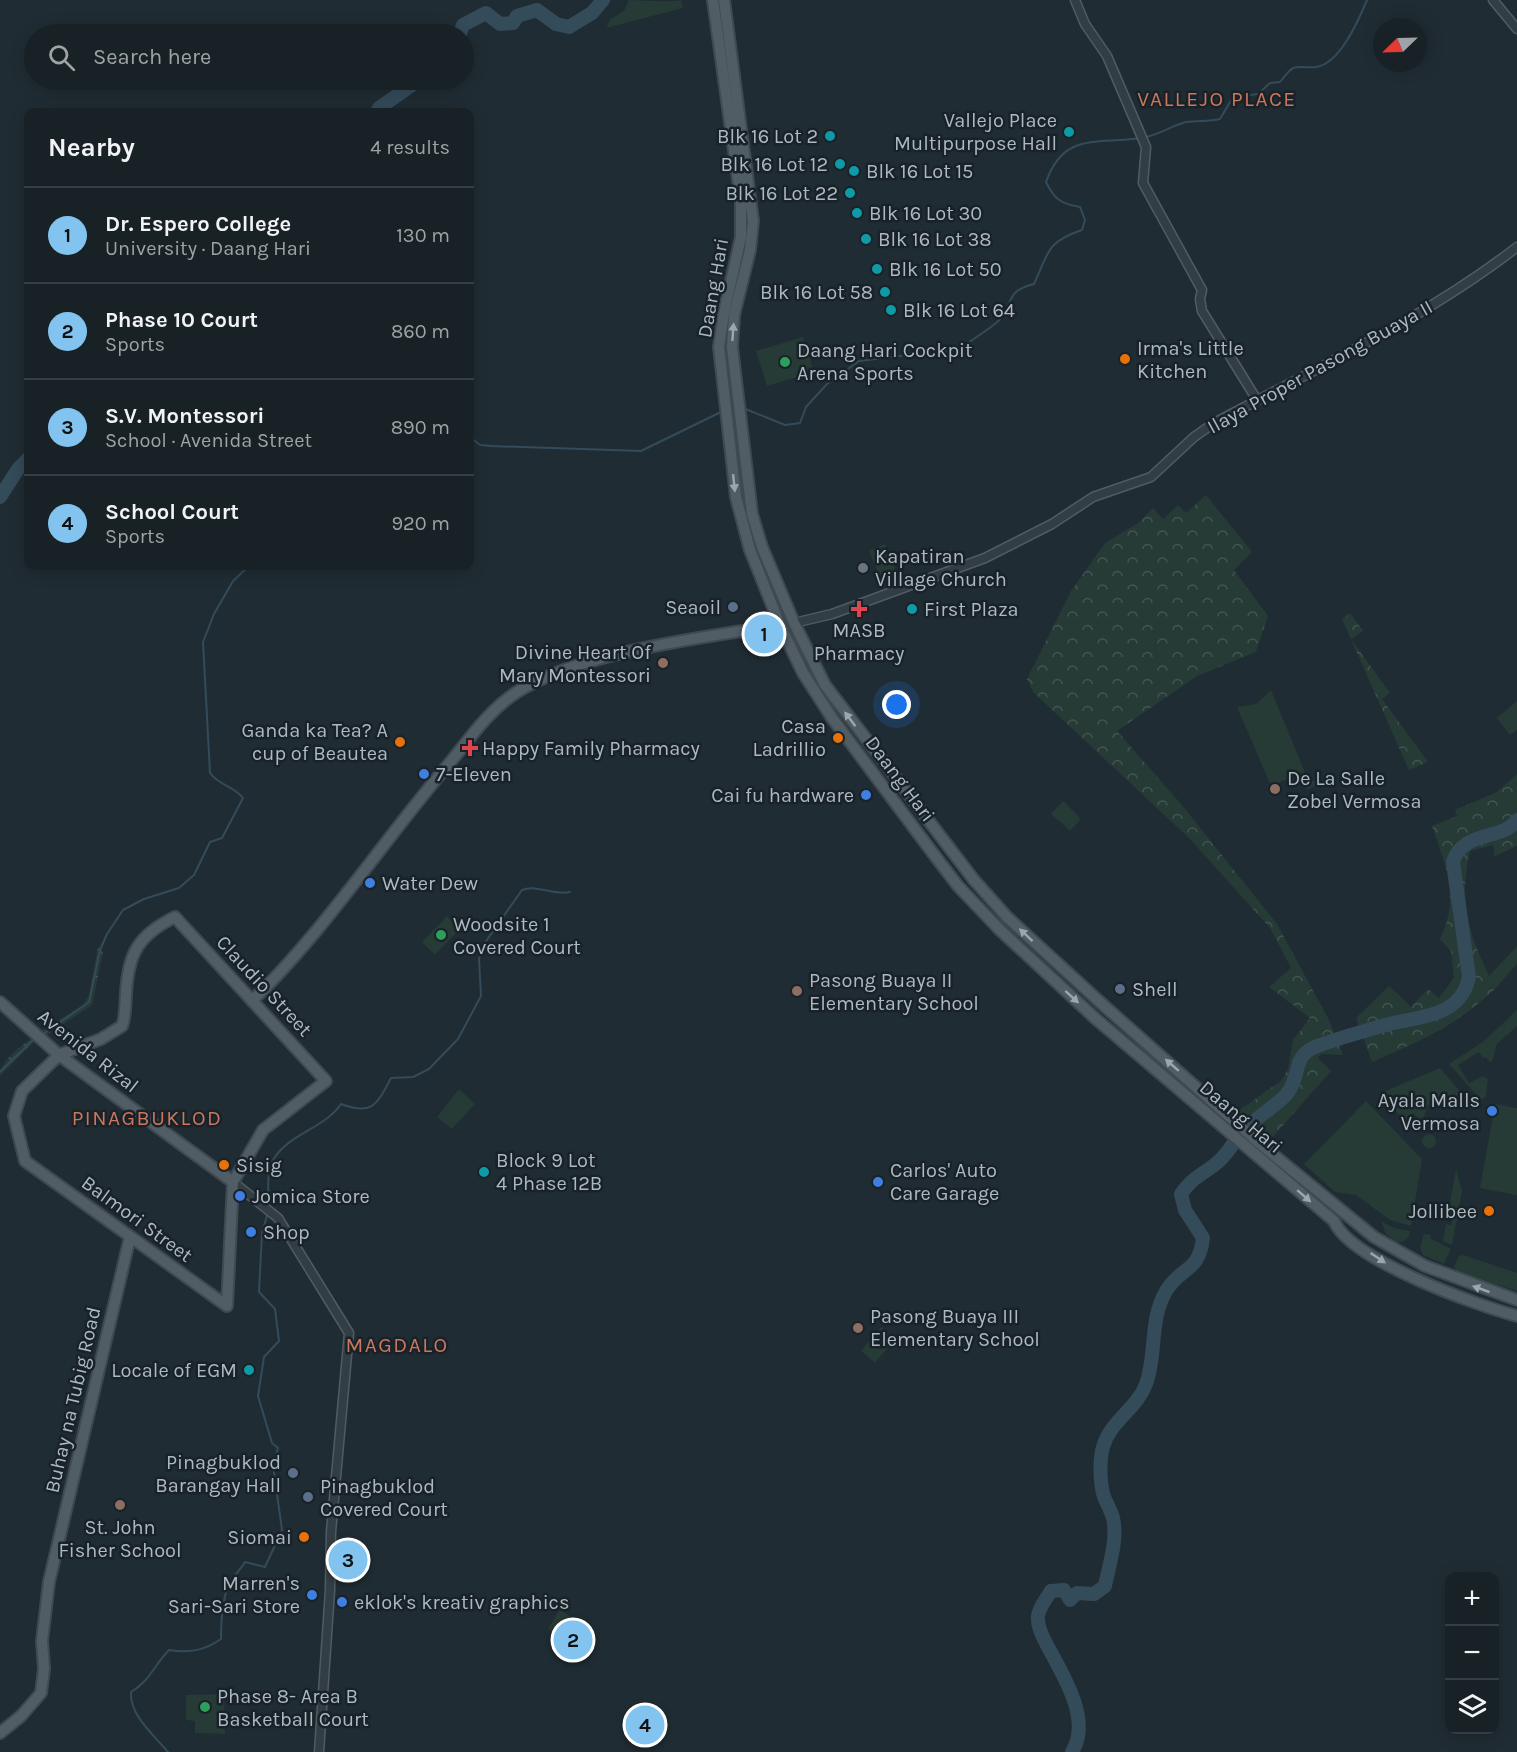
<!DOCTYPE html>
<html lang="en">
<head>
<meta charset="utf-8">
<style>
  :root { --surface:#182126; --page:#21292e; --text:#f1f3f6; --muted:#9fa3a7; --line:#363e43; --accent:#83c3f0 }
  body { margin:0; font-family:Karla,sans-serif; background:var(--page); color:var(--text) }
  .controls { position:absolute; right:18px; bottom:18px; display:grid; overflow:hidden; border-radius:12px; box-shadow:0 3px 15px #0003 }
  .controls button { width:54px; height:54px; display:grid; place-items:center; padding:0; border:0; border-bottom:2px solid var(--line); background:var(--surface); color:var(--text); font:30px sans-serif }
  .compass { position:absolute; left:1373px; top:18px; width:54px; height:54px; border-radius:50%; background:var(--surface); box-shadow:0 3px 15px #0003; rotate:247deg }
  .you { position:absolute; left:897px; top:705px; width:21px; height:21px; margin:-15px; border:4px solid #fff; border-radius:50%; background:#1a73e8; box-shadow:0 0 0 9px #1a73e833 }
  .badge { display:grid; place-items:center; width:39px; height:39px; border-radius:50%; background:var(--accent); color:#111; font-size:20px; font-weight:700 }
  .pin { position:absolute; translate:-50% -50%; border:3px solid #fff; box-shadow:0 2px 6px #0006 }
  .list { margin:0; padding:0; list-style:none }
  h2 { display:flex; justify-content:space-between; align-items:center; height:78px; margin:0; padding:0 24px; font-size:26px }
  h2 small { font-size:20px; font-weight:400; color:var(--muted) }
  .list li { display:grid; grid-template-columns:39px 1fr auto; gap:18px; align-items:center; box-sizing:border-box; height:96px; padding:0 24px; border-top:2px solid var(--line) }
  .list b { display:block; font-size:22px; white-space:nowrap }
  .list p { margin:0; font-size:20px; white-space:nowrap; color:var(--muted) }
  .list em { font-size:20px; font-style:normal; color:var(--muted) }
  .icon { flex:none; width:33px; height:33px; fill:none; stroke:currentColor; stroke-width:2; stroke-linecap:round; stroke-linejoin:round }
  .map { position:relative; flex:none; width:1517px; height:1752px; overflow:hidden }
  .search { position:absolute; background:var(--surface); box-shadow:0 3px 15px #0003; left:24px; top:24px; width:450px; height:66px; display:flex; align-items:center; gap:15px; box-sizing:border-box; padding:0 21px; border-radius:33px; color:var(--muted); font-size:22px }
  .panel { position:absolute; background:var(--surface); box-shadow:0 3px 15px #0003; left:24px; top:108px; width:450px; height:462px; border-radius:12px }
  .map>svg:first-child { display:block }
</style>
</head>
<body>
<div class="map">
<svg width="1517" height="1752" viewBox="0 0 1517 1752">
  <defs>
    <pattern id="forest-crowns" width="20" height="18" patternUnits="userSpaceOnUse" patternTransform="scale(1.5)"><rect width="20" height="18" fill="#263a36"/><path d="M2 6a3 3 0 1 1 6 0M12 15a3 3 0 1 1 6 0" fill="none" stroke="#435451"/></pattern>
  </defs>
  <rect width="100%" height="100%" fill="#202c33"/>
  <path fill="#263a36" d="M629,0C647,0 664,3 681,0L683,8L606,28L611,19L624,11Z
    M803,337L814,372L767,386L756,351Z
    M885,544L896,571L880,577L869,551Z
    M1271,690L1309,782L1320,778L1322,783L1307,790L1300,773L1271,786L1237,707L1256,704Z
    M1517,701V730L1510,735L1497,718Z
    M1063,801L1081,819L1070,831L1051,814Z
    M447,916L460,929L435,955L422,942Z
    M1517,946V964L1495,989L1489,976Z
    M1517,1010V1026L1497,1044L1492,1061L1490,1062L1486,1057L1483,1058L1479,1052L1458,1065L1469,1083L1483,1076L1488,1079L1486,1097L1481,1100L1449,1064L1484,1041Z
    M1440,1068L1466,1098L1455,1096L1453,1109L1428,1105L1422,1122L1413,1113L1407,1118L1416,1127L1411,1128L1389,1104L1385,1091Z
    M459,1089L475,1104L452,1129L437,1117Z
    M1366,1101L1422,1159L1411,1226L1390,1220L1356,1195L1335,1192L1304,1164Z
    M1495,1104L1517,1108V1195L1480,1188Z
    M1422 1141a7 7 0 1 1 14 0a7 7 0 1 1-14 0Z
    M1456,1169L1462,1191L1452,1245L1443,1241L1446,1224L1451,1225L1452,1220L1447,1219Z
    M1381,1221L1394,1228L1410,1231C1409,1239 1404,1243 1396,1242L1386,1234Z
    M1424,1234L1431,1235L1430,1238L1451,1249L1444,1264L1423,1255L1420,1247Z
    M1463,1255L1517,1273V1291L1456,1272L1454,1266L1459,1256Z
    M881,1327L895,1339L875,1363L861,1351Z
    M560,1609L589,1630L576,1650L548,1629Z
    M224,1694L225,1734L195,1733V1721L186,1720V1695Z
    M651,1704L666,1721L639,1744L625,1728Z"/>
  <path fill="url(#forest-crowns)" d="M1206,495L1252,552L1234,570L1268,616L1256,652L1197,676L1117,731L1181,804L1277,924L1329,1020L1343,1055L1321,1054L1318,1058L1331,1071L1270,1140L1259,1136L1234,1114L1282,1080L1288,1069L1293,1040L1310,1018L1269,987L1291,968L1270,928L1190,839L1033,692L1027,679L1071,591L1105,543L1138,523L1153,508L1163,519L1178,505L1186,513Z
    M1350,613L1363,631L1351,639L1390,693L1382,699L1428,762L1409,770L1342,619Z
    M1517,774V846L1495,856L1493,845L1470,851C1457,911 1471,936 1495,989C1452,1028 1425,1039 1372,1062L1356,1018L1389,986L1411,1007L1428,989L1439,998L1454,978L1451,951L1440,939C1460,899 1446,866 1432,826L1457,816L1455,810L1497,792Z
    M98,946L103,953L92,1005L47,1035L41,1031L83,1005L89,995Z
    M30,1039L34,1042L0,1076C0,1061 19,1048 30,1039Z"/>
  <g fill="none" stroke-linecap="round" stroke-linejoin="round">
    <path stroke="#344b5a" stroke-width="2" d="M1146,137C1161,134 1173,125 1186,122C1198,120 1208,122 1220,119L1233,97L1258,94L1270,83L1280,82C1297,60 1294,69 1316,67C1340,64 1359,19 1367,0
      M743,408L785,425L800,423L806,407L827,384L859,361L959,349C966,344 996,325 1000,319C1014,301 1006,291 1034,284C1049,252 1046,242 1082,230L1085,220L1080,207C1061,204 1054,199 1046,182C1064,131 1098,145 1140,138
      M470,437L480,445L491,446L641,451L723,411
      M42,1035L89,1002L100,950L107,934L123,910L144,899L179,888L194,875L210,842L222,838L243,798C234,786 218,785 210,773L203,642L214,614L233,581L249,566
      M0,1072L34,1039
      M268,1207C269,1193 266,1173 273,1160C289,1133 324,1129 341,1104C373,1116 377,1104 391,1078L413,1077L429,1069L458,1039L481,996L479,959L482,947L522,890C537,884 554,896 570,892
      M168,1752C155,1736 129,1715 131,1692C149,1682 155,1664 169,1650C189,1653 204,1651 221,1639C221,1622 222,1602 228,1586C231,1579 241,1569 245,1562L265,1567L282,1530L273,1465L278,1448L272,1443L258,1396L264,1357L279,1341L275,1309L259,1292L262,1233L268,1212"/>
    <path stroke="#344b5a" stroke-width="14" d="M460,34L463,25L486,13L500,24L513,23L517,16L537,10L556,24L569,27L592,13L603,0
      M377,112L379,108L419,80
      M0,497L18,469L28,459
      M1072,1752C1092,1720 1063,1675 1048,1647C1043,1637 1037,1627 1038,1616C1039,1607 1047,1598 1051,1591L1064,1590L1070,1600L1077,1593L1094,1594L1105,1586C1109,1565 1118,1540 1113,1518C1111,1511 1107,1504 1104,1497C1100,1484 1099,1461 1103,1447C1110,1421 1137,1409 1146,1384C1157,1354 1149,1320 1166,1291C1181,1266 1199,1273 1203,1238L1185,1210L1181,1194C1191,1178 1204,1174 1218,1162C1229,1153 1234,1140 1244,1130C1257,1117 1273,1108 1286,1095C1301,1078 1292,1056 1315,1047C1337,1038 1362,1032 1385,1025C1418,1016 1461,1018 1469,977L1453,862C1462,830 1503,841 1517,820"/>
    <g stroke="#505b62" stroke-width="11">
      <path id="minor" d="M1075,0L1085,24L1107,56L1146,147L1143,183L1202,290L1200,299L1202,311L1257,400
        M1493,0L1517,29
        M794,623L832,614L985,558L1052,524L1093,497L1151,477L1194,437L1214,423C1317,368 1424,319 1517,247
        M233,1182L278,1218L349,1333L331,1532L330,1590L319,1752"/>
    </g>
    <g stroke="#3f4951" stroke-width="14">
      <path id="major" d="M713,0L741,201V237L724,313L719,347L736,497L750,550L780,625L803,673L832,718L932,852L958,886L999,929L1096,1019L1334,1221C1350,1260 1476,1305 1517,1316
        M724,0L753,221L750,250L734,315L732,347L752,514L762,547L794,623L825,685L974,880L1007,917L1102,1004L1259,1143L1374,1237L1425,1266L1517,1300
        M175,917L326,1081L263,1130L233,1182L227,1306L25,1161L14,1116L22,1091L59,1055L101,1039L122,1026C126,1016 125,1004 126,994C128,954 138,935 175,917Z
        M252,1001C324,931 379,847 443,771C466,744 487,711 517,692C581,652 705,637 780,625
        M0,1002L59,1055L233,1182
        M0,1733L21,1716L41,1693L44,1669L42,1641L49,1582L130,1237"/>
    </g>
    <use href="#minor" stroke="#333d44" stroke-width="8"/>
    <use href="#major" stroke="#515d64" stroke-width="10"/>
  </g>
  <defs><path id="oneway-solid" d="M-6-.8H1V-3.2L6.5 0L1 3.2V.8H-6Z" transform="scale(1.5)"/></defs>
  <g fill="#9ba7ae">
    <use href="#oneway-solid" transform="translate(733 332) rotate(-86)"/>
    <use href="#oneway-solid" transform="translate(734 483) rotate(84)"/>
    <use href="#oneway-solid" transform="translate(850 719) rotate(-127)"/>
    <use href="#oneway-solid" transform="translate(1026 935) rotate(-137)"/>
    <use href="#oneway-solid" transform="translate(1072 997) rotate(42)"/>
    <use href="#oneway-solid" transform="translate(1172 1065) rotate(-139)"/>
    <use href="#oneway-solid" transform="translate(1304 1196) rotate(41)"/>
    <use href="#oneway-solid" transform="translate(1378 1258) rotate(34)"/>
    <use href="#oneway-solid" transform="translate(1481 1289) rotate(-160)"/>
  </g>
  <g fill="#0f9aa8" stroke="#192228" stroke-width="2">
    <circle cx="1069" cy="132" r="6"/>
    <circle cx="830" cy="136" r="6"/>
    <circle cx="840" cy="164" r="6"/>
    <circle cx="854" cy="171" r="6"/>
    <circle cx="850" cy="193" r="6"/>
    <circle cx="857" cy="213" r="6"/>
    <circle cx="866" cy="239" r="6"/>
    <circle cx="877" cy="269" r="6"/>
    <circle cx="885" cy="292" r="6"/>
    <circle cx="891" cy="310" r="6"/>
    <circle cx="912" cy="609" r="6"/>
    <circle cx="484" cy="1172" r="6"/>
    <circle cx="249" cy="1370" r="6"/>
  </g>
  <g fill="#e8710a" stroke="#192228" stroke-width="2">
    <circle cx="1125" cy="359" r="6"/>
    <circle cx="838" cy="738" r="6"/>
    <circle cx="400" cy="742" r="6"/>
    <circle cx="224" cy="1165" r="6"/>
    <circle cx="1489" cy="1211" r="6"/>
    <circle cx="304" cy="1537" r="6"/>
  </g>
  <g fill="#2e9e5b" stroke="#192228" stroke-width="2">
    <circle cx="785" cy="362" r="6"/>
    <circle cx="441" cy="935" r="6"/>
    <circle cx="205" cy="1707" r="6"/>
  </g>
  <circle fill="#6b7280" stroke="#192228" stroke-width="2" cx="863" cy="568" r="6"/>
  <g fill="#5c6f8a" stroke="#192228" stroke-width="2">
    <circle cx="733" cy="607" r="6"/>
    <circle cx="1120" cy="989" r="6"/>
    <circle cx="293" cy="1473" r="6"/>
    <circle cx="308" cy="1497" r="6"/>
  </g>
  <g fill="#e0444e" stroke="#192228" stroke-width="2">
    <path d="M856 600h6v6h6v6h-6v6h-6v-6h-6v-6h6z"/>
    <path d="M467 739h6v6h6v6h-6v6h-6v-6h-6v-6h6z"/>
  </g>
  <g fill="#8d6e63" stroke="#192228" stroke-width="2">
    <circle cx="663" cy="663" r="6"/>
    <circle cx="1275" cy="789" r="6"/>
    <circle cx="797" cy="991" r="6"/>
    <circle cx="858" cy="1328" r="6"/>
    <circle cx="120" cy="1505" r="6"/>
  </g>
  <g fill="#3f7fe0" stroke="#192228" stroke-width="2">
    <circle cx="424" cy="774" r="6"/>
    <circle cx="866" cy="795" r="6"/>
    <circle cx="370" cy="883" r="6"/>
    <circle cx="1492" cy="1111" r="6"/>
    <circle cx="878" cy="1182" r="6"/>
    <circle cx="240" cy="1196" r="6"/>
    <circle cx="251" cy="1232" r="6"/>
    <circle cx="312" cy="1595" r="6"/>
    <circle cx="342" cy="1602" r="6"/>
  </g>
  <g text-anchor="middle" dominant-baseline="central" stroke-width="5" stroke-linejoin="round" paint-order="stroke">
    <g font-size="20" fill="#adb9c1" stroke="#192228" text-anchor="start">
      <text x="1057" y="120" text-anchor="end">Vallejo Place<tspan x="1057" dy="23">Multipurpose Hall</tspan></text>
      <text x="818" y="136" text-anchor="end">Blk 16 Lot 2</text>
      <text x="828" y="164" text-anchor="end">Blk 16 Lot 12</text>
      <text x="866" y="171">Blk 16 Lot 15</text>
      <text x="838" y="193" text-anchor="end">Blk 16 Lot 22</text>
      <text x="869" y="213">Blk 16 Lot 30</text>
      <text x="878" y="239">Blk 16 Lot 38</text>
      <text x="889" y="269">Blk 16 Lot 50</text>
      <text x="873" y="292" text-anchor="end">Blk 16 Lot 58</text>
      <text x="903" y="310">Blk 16 Lot 64</text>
      <text x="1137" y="348">Irma's Little<tspan x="1137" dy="23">Kitchen</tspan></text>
      <text x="797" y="350">Daang Hari Cockpit<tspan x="797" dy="23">Arena Sports</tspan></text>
      <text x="875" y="556">Kapatiran<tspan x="875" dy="23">Village Church</tspan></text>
      <text x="721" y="607" text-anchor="end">Seaoil</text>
      <text x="924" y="609">First Plaza</text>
      <text x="859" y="630" text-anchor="middle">MASB<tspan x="859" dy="23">Pharmacy</tspan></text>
      <text x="651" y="652" text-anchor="end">Divine Heart Of<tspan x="651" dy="23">Mary Montessori</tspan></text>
      <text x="826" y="726" text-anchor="end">Casa<tspan x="826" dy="23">Ladrillio</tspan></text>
      <text x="388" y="730" text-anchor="end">Ganda ka Tea? A<tspan x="388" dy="23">cup of Beautea</tspan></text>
      <text x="482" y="748">Happy Family Pharmacy</text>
      <text x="436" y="774">7-Eleven</text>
      <text x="1287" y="778">De La Salle<tspan x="1287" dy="23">Zobel Vermosa</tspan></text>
      <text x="854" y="795" text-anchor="end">Cai fu hardware</text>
      <text x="382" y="883">Water Dew</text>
      <text x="453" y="924">Woodsite 1<tspan x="453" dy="23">Covered Court</tspan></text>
      <text x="809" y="980">Pasong Buaya II<tspan x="809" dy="23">Elementary School</tspan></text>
      <text x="1132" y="989">Shell</text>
      <text x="1480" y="1100" text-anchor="end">Ayala Malls<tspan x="1480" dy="23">Vermosa</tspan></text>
      <text x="496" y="1160">Block 9 Lot<tspan x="496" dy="23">4 Phase 12B</tspan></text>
      <text x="236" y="1165">Sisig</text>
      <text x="890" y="1170">Carlos' Auto<tspan x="890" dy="23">Care Garage</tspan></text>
      <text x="252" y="1196">Jomica Store</text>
      <text x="1477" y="1211" text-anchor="end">Jollibee</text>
      <text x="263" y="1232">Shop</text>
      <text x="870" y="1316">Pasong Buaya III<tspan x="870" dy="23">Elementary School</tspan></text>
      <text x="237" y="1370" text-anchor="end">Locale of EGM</text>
      <text x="281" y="1462" text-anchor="end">Pinagbuklod<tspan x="281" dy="23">Barangay Hall</tspan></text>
      <text x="320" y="1486">Pinagbuklod<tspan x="320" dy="23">Covered Court</tspan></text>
      <text x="120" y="1527" text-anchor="middle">St. John<tspan x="120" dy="23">Fisher School</tspan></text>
      <text x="292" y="1537" text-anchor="end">Siomai</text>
      <text x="300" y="1583" text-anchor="end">Marren's<tspan x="300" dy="23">Sari-Sari Store</tspan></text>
      <text x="354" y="1602">eklok's kreativ graphics</text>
      <text x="217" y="1696">Phase 8- Area B<tspan x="217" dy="23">Basketball Court</tspan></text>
    </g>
    <g font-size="20" fill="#adb9c1" stroke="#192228">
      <text transform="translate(713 288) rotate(-80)">Daang Hari</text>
      <text transform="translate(1320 367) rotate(-29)">Ilaya Proper Pasong Buaya II</text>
      <text transform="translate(900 779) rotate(53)">Daang Hari</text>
      <text transform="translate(264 986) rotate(47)">Claudio Street</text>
      <text transform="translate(88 1051) rotate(38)">Avenida Rizal</text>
      <text transform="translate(1241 1117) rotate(40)">Daang Hari</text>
      <text transform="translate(137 1219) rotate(36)">Balmori Street</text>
      <text transform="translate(73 1400) rotate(-77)">Buhay na Tubig Road</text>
    </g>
    <g font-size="21" letter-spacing="1.5" fill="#cb775e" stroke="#192228">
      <text x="1217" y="99">VALLEJO PLACE</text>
      <text x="147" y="1118">PINAGBUKLOD</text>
      <text x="397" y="1345">MAGDALO</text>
    </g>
  </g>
</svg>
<div class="controls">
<button>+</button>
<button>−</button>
<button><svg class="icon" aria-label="layers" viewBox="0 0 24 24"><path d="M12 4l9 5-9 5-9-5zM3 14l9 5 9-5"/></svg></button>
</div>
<svg class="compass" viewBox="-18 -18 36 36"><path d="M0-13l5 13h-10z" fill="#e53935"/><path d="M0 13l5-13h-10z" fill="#9fa3a7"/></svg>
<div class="you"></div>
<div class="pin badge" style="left:764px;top:634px">1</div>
<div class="pin badge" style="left:573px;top:1640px">2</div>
<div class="pin badge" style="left:348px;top:1560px">3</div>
<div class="pin badge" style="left:645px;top:1725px">4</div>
<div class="search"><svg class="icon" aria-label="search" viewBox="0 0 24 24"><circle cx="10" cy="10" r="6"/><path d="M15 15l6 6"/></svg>Search here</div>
<section class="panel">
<h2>Nearby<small>4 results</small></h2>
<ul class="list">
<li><span class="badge">1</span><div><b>Dr. Espero College</b><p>University · Daang Hari</p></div><em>130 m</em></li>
<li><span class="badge">2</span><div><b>Phase 10 Court</b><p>Sports</p></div><em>860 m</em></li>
<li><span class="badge">3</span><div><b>S.V. Montessori</b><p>School · Avenida Street</p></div><em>890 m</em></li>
<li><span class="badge">4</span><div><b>School Court</b><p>Sports</p></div><em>920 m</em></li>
</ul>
</section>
</div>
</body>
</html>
